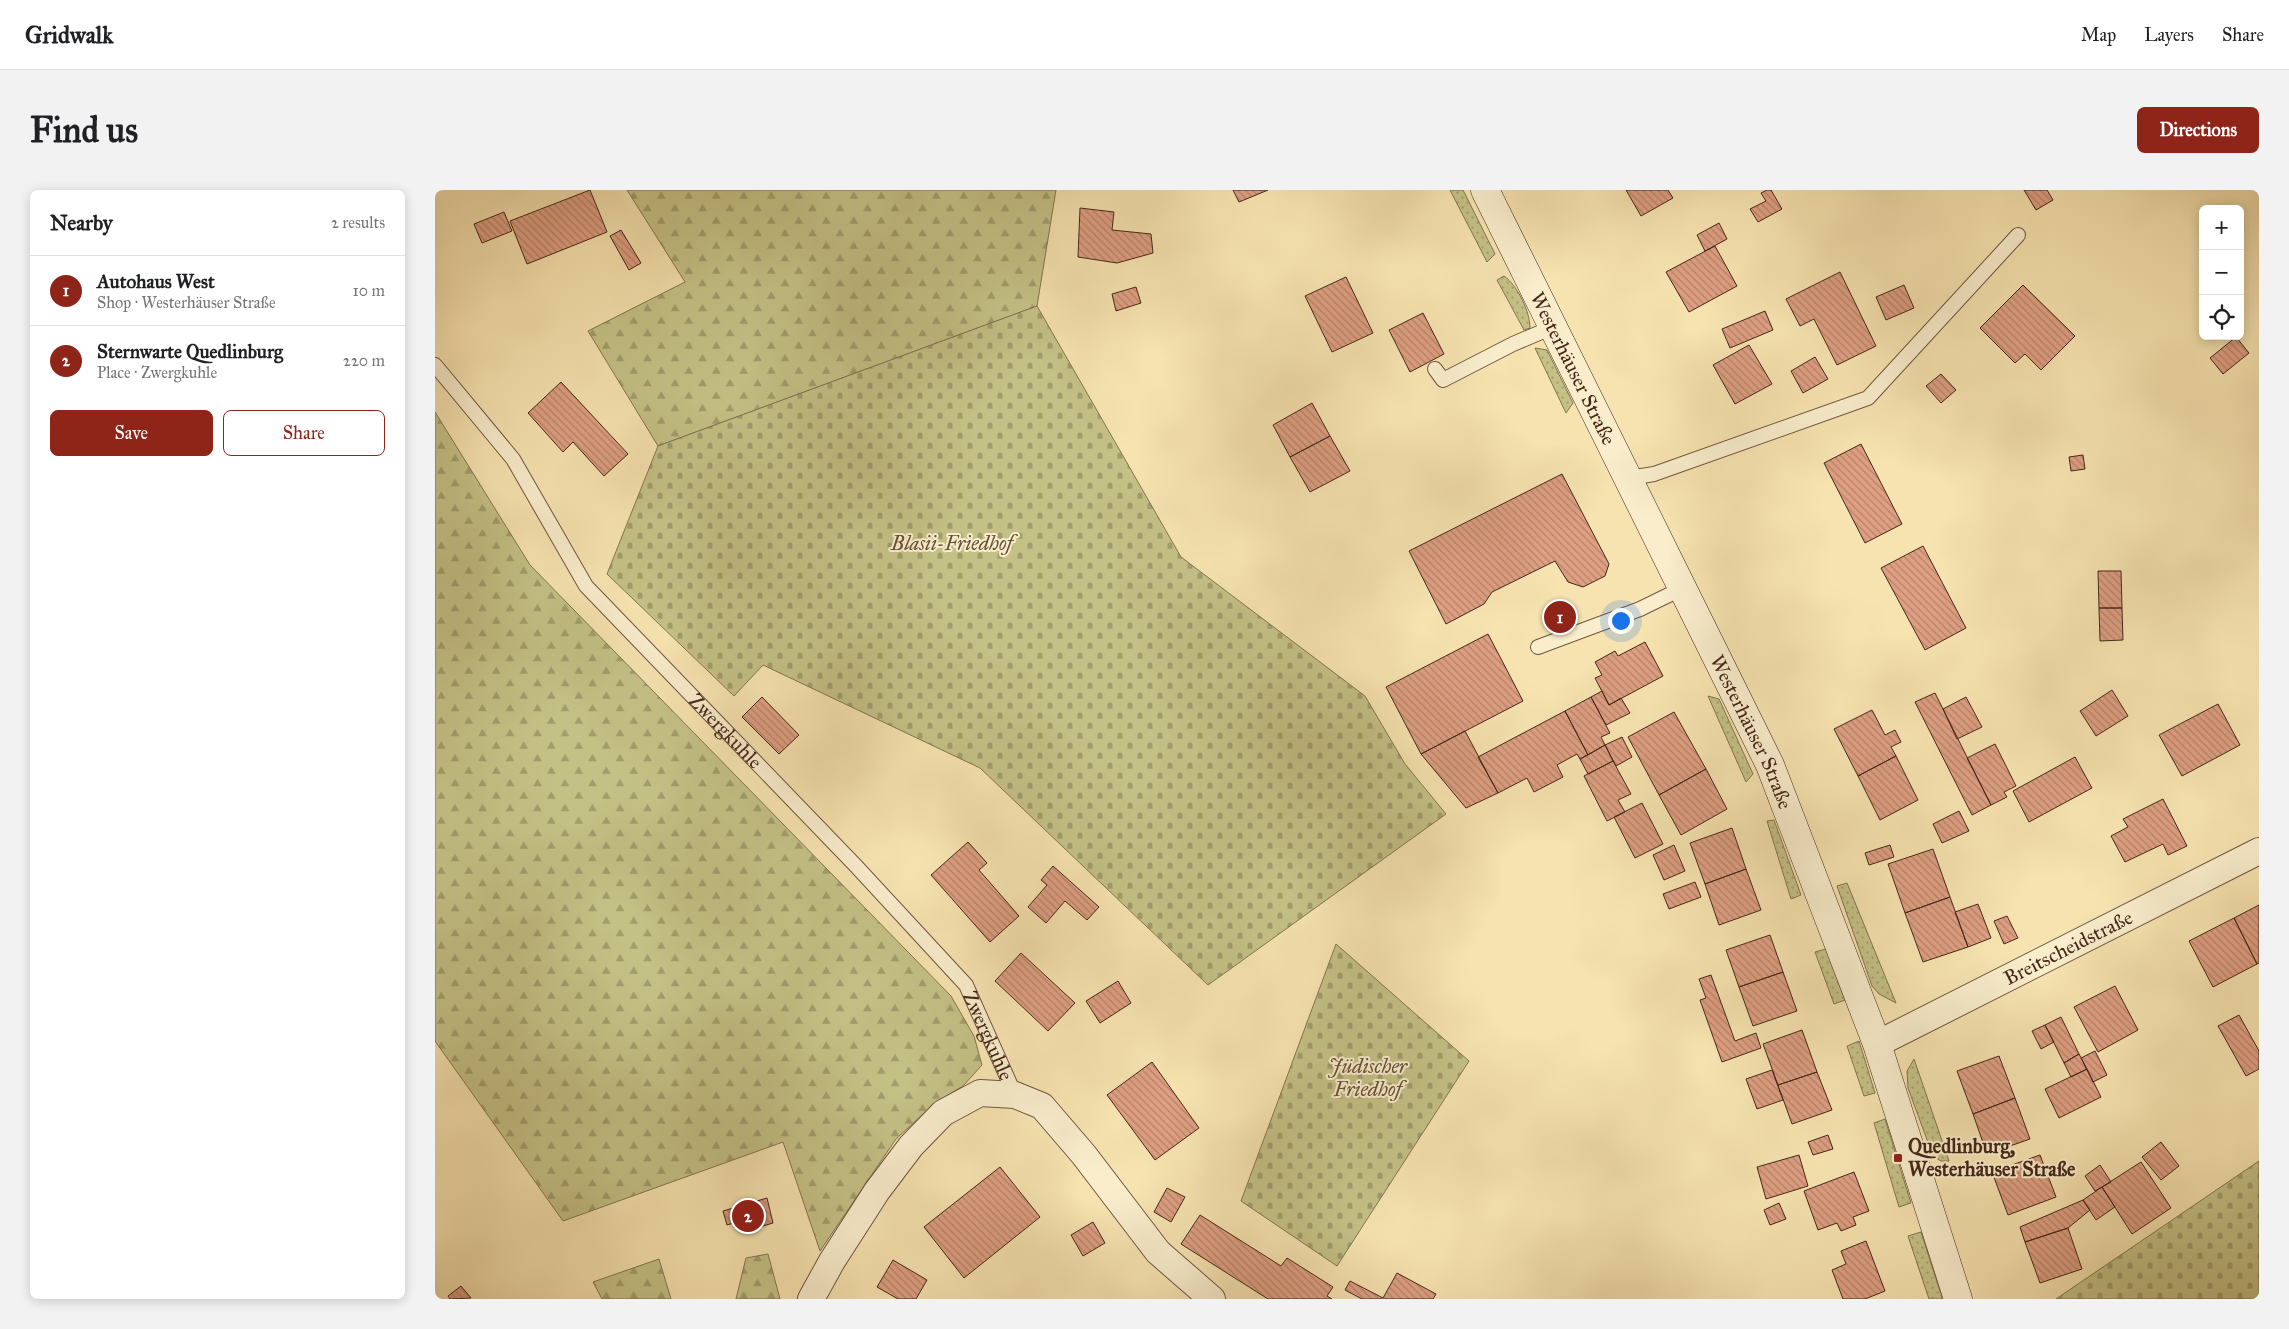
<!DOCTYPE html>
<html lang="en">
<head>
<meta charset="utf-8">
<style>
  :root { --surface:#fff; --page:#f2f2f2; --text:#202124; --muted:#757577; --line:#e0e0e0; --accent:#8f2418 }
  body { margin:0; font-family:"IM FELL Great Primer",serif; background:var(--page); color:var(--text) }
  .controls { position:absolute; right:15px; top:15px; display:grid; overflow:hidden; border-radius:8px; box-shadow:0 2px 12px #0003 }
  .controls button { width:45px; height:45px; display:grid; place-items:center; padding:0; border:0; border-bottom:1px solid var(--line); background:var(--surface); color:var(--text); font:25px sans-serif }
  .you { position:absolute; left:1185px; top:430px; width:18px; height:18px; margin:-12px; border:4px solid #fff; border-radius:50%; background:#1a73e8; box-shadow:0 0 0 8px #1a73e833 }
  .badge { display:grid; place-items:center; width:32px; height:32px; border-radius:50%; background:var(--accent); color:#fff; font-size:16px; font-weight:700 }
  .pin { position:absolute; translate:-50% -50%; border:2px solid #fff; box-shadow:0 1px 5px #0006 }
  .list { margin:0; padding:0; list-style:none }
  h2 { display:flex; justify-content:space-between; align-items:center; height:65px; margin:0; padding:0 20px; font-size:21px }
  h2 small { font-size:16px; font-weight:400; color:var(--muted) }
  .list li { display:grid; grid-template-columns:32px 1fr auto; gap:15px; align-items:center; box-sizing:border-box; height:70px; padding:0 20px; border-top:1px solid var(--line) }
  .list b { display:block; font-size:19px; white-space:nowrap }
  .list p { margin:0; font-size:16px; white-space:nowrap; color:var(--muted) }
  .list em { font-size:16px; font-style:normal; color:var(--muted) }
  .actions { display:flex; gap:10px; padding:15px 20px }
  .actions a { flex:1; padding:11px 0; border:1px solid var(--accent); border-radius:8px; text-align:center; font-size:18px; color:var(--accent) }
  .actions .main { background:var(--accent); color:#fff }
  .icon { flex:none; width:28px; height:28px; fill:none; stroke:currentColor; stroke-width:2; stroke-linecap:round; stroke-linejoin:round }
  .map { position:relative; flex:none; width:1824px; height:1109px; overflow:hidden; border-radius:8px }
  header { display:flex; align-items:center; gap:30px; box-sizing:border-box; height:70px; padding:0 25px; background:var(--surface); border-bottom:1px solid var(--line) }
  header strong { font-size:24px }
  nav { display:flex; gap:28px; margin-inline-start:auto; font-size:18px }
  .intro { display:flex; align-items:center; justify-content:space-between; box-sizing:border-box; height:120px; padding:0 30px }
  h1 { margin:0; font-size:35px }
  .button { padding:12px 22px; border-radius:8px; background:var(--accent); color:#fff; font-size:18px; font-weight:700 }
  main { display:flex; gap:30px; padding:0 30px }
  aside { flex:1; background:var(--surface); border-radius:8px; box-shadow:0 2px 12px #0003 }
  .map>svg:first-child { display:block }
</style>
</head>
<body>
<header>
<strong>Gridwalk</strong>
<nav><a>Map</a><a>Layers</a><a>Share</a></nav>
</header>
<div class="intro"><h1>Find us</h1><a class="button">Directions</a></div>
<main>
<aside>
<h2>Nearby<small>2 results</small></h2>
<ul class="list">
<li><span class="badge">1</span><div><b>Autohaus West</b><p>Shop · Westerhäuser Straße</p></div><em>10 m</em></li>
<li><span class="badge">2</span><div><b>Sternwarte Quedlinburg</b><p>Place · Zwergkuhle</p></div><em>220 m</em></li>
</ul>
<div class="actions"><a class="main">Save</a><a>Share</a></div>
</aside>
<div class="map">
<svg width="1824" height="1109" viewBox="0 0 1824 1109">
  <defs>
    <pattern id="grass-dots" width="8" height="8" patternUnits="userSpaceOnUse" patternTransform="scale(1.25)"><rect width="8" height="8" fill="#c4c186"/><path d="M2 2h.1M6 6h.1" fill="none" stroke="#a19d6d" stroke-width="1.8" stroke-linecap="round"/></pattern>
    <pattern id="forest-firs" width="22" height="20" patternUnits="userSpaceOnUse" patternTransform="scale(1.25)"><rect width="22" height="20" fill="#c4c186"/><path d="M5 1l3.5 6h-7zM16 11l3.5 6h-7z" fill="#a19d6d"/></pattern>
    <pattern id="cemetery-stones" width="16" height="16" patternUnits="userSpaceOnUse" patternTransform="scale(1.25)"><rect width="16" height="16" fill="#c4c186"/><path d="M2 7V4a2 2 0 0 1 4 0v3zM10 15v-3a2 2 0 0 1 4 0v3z" fill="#a19d6d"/></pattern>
    <pattern id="building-back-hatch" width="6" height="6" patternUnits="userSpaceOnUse" patternTransform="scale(1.25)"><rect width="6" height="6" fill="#de9f82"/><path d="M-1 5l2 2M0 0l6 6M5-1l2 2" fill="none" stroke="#b6826a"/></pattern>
  </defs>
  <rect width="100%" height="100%" fill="#f6e3b0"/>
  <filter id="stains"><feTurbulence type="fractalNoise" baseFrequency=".004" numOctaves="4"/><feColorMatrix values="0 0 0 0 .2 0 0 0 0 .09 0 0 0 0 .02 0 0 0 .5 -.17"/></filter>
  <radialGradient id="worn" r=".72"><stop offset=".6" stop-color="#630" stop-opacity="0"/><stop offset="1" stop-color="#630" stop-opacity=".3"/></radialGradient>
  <path fill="url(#grass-dots)" stroke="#847450" d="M1015,0H1028L1060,64L1052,72Z
    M1069,86C1083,96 1095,122 1095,138L1089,140L1062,90Z
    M1100,158L1112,160L1138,213L1131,223Z
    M1273,506L1284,509L1318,584L1311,592Z
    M1339,630L1366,705L1356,709L1332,631Z
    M1412,693L1461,813L1444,804L1437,796L1402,696Z
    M1391,759L1410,810L1399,814L1380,762Z
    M1424,851L1440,903L1429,906L1412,856Z
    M1479,869L1514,971H1506L1498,966L1473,898L1472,881Z
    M1450,929L1476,1013L1464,1017L1439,933Z
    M1486,1042L1506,1104L1507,1109H1494L1473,1046Z"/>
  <path fill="url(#forest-firs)" stroke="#847450" d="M192,0H621L602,116L223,256L153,141L250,92Z
    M0,222L95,375L516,806L539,846L547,875L528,896L501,912L461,949L385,1061L348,952L128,1031L0,851Z
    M333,1064L345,1109H301L311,1068Z
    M224,1069L236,1109H167L158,1092Z"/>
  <path fill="url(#cemetery-stones)" stroke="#847450" d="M602,116L746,367L930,506L970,574L1011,624L773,795L545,578L328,475L299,506L172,384L223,256Z
    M901,754L1034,871L902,1076L806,1011Z
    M1824,971V1109H1621Z"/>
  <path fill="url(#building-back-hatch)" stroke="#45271a" d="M155,0L172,42L92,74L75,31Z
    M798,0H833L804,12Z
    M1191,0H1233L1238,8L1206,26Z
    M1332,0H1336L1347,19L1323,32L1315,19L1331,11L1326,3Z
    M1589,0H1612L1618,10L1601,20Z
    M645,18L679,22L677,40L716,44L718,63L682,73L643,67Z
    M69,22L77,41L47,53L39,34Z
    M1284,33L1292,49L1270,61L1262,45Z
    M186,40L206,73L194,80L175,46Z
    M1280,56L1302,96L1254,122L1231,82Z
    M1405,82L1441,156L1402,175L1379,129L1365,136L1351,109Z
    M911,87L938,143L897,162L870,106Z
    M1469,95L1479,118L1451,130L1441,107Z
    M1588,95L1640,146L1606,180L1590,164L1580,173L1545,138Z
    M701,97L706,113L681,121L677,104Z
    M1330,121L1338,140L1295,158L1287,139Z
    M988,123L1009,164L975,182L954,140Z
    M1801,147L1814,163L1788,184L1775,168Z
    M1314,155L1337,194L1300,214L1278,175Z
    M1380,167L1393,189L1368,203L1356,181Z
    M1506,184L1521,200L1506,213L1491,196Z
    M126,192L193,264L169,286L138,252L128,262L93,223Z
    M877,213L895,246L855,267L838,235Z
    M895,246L915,281L875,302L855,267Z
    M1426,254L1467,334L1430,353L1389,273Z
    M1648,265L1650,279L1636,281L1634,267Z
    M1127,284L1174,374L1170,386L1148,397L1133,392L1120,371L1057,402L1049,414L1011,434L974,361Z
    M1488,356L1531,438L1490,460L1446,378Z
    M1663,381H1686L1687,418H1664Z
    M1664,418H1687L1688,450L1665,451Z
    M1053,444L1088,511L986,564L951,497Z
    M1210,452L1228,486L1174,515L1160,488L1167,485L1160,472L1180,461L1183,466Z
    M1677,500L1693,526L1661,546L1645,521Z
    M1167,501L1174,515L1186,508L1195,523L1171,535L1156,507Z
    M1500,503L1556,615L1537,625L1480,512Z
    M327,507L364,545L344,564L307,527Z
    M1156,507L1175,543L1166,547L1170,555L1153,565L1130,521Z
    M1531,507L1547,537L1522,549L1508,519Z
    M1783,514L1805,555L1747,586L1724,545Z
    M1437,520L1450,545L1460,540L1466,552L1456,557L1461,566L1423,586L1399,539Z
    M1130,521L1153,565L1145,569L1142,564L1122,575L1128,587L1099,602L1092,588L1063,603L1043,567Z
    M1239,522L1271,579L1224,605L1193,547Z
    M1030,541L1063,603L1031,618L986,564Z
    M1187,547L1197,567L1181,576L1170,555Z
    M1560,554L1581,596L1569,602L1572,607L1556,615L1532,568Z
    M1170,555L1178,571L1153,584L1145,569Z
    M1461,566L1483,610L1445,630L1423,586Z
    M1640,567L1657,598L1594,632L1578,601Z
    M1178,571L1196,604L1183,610L1190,622L1172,631L1149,586Z
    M1271,579L1292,619L1246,645L1224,605Z
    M1728,609L1752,656L1733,665L1728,654L1690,672L1676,646L1693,637L1688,629Z
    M1207,613L1228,654L1200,668L1179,627Z
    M1524,621L1534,641L1507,653L1498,634Z
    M1297,638L1311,679L1270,694L1255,653Z
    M533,652L552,673L544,680L584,726L555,752L496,685Z
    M1239,655L1250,681L1229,690L1218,665Z
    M1455,655L1459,667L1434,675L1430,663Z
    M1498,659L1515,707L1470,723L1453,674Z
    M618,676L664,717L652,730L630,711L611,733L593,717L612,695L606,690Z
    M1311,679L1326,720L1284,735L1270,694Z
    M1260,692L1266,707L1234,719L1228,704Z
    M1515,707L1533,757L1488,772L1470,723Z
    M1543,714L1556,748L1533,757L1520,722Z
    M1824,715V773L1822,774L1799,728Z
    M1572,726L1583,748L1569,754L1559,731Z
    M1799,728L1822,774L1778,797L1754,751Z
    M1335,745L1348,782L1304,797L1291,760Z
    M586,763L640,813L613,841L560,791Z
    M1348,782L1362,821L1318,836L1304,797Z
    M1276,785L1300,851L1321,843L1326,858L1287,872L1265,810L1271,808L1264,789Z
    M683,791L696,813L665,833L651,811Z
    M1680,796L1703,840L1663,862L1639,817Z
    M1804,825L1824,861V879L1811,886L1783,836Z
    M1626,827L1644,864L1629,873L1610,835Z
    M1610,835L1619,852L1606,859L1597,841Z
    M1367,840L1382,882L1343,895L1328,854Z
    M1660,861L1672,885L1658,892L1646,868Z
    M1644,864L1652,879L1636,887L1629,873Z
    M1564,866L1580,908L1538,924L1522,881Z
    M717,872L764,938L720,970L672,905Z
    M1652,879L1666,907L1624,928L1610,899Z
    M1337,880L1348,910L1322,919L1311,889Z
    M1382,882L1397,920L1357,934L1343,895Z
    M1580,908L1595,949L1552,964L1538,924Z
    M1393,945L1398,959L1378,965L1373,952Z
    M1726,952L1744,976L1726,990L1707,967Z
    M1364,965L1373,996L1331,1009L1322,977Z
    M1605,965L1621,1007L1573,1025L1557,982Z
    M1706,972L1736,1018L1697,1044L1667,997Z
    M1665,975L1676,992L1660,1001L1650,986Z
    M565,977L605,1027L529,1088L489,1037Z
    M1419,982L1434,1021L1418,1027L1421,1035L1406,1041L1402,1033L1383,1040L1369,1001Z
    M1667,997L1680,1017L1661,1030L1648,1010Z
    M732,998L750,1007L736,1032L719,1022Z
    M332,1008L338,1033L308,1042L305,1031L292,1035L288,1021Z
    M1648,1010L1655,1020L1633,1038L1590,1052L1585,1037Z
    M1344,1013L1351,1029L1335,1035L1329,1020Z
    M765,1025L846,1076L852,1068L898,1097L892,1106L897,1109H833L746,1054Z
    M658,1032L670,1053L648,1066L636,1045Z
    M1633,1038L1647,1079L1605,1093L1590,1052Z
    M1431,1051L1450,1101L1430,1109H1408L1397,1080L1411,1074L1406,1061Z
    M458,1070L492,1090L481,1109H463L442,1097Z
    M962,1083L1001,1104L998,1109H927L910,1100L915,1091L948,1108Z
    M26,1096L36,1108L15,1109L13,1106Z"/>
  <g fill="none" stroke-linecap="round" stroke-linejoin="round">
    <g stroke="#715640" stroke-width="16">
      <g id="service">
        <path id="s1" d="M0,175L78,269L151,396L421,676L531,795L580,905"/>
        <path d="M1000,179L1008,190L1078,154L1118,137"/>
        <path d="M1194,288L1219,284L1433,208L1583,45"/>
        <path d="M1103,457L1205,419L1248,398"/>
      </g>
    </g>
    <g stroke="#715640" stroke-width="28">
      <g id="minor">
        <path id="s2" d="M1442,854L1824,661"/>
        <path d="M376,1109L397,1071L442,1001L476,956L508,923L545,903L580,905L607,916L649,965L723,1062L777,1109"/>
      </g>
    </g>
    <g stroke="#45271a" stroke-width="29">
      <g id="secondary">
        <path id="s3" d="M1050,0L1335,575L1442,854L1523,1109"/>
      </g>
    </g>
    <use href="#service" stroke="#f9edcc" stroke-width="14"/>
    <use href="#minor" stroke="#f9edcc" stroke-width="26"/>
    <use href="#secondary" stroke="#f9edcc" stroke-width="28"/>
  </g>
  <rect fill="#8f2418" stroke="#f9edcc" stroke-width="2" x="1458" y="963" width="10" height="10" rx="2.5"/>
  <g text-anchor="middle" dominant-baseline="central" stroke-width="4" stroke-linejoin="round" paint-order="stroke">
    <g font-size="20" fill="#45271a" stroke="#f9edcc">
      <text stroke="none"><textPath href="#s3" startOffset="199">Westerhäuser Straße</textPath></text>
      <text stroke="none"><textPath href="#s1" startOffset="470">Zwergkuhle</textPath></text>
      <text stroke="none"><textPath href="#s3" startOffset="604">Westerhäuser Straße</textPath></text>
      <text stroke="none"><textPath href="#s2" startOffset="214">Breitscheidstraße</textPath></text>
      <text stroke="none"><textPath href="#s1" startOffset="875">Zwergkuhle</textPath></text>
    </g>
    <g font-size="20" font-style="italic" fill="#654e35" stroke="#f9edcc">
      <text x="517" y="353">Blasii-Friedhof</text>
      <text x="933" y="876">Jüdischer<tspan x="933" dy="23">Friedhof</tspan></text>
    </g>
    <g font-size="20" font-weight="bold" fill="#45271a" stroke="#f9edcc" text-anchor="start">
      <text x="1473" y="956">Quedlinburg,<tspan x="1473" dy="23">Westerhäuser Straße</tspan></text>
    </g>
  </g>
  <rect width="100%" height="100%" filter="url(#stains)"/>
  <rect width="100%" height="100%" fill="url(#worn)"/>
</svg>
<div class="controls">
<button>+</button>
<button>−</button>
<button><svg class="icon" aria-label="locate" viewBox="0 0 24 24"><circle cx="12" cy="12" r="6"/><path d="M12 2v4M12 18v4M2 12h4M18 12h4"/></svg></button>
</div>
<div class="you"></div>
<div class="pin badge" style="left:1125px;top:427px">1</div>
<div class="pin badge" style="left:313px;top:1026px">2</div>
</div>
</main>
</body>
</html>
